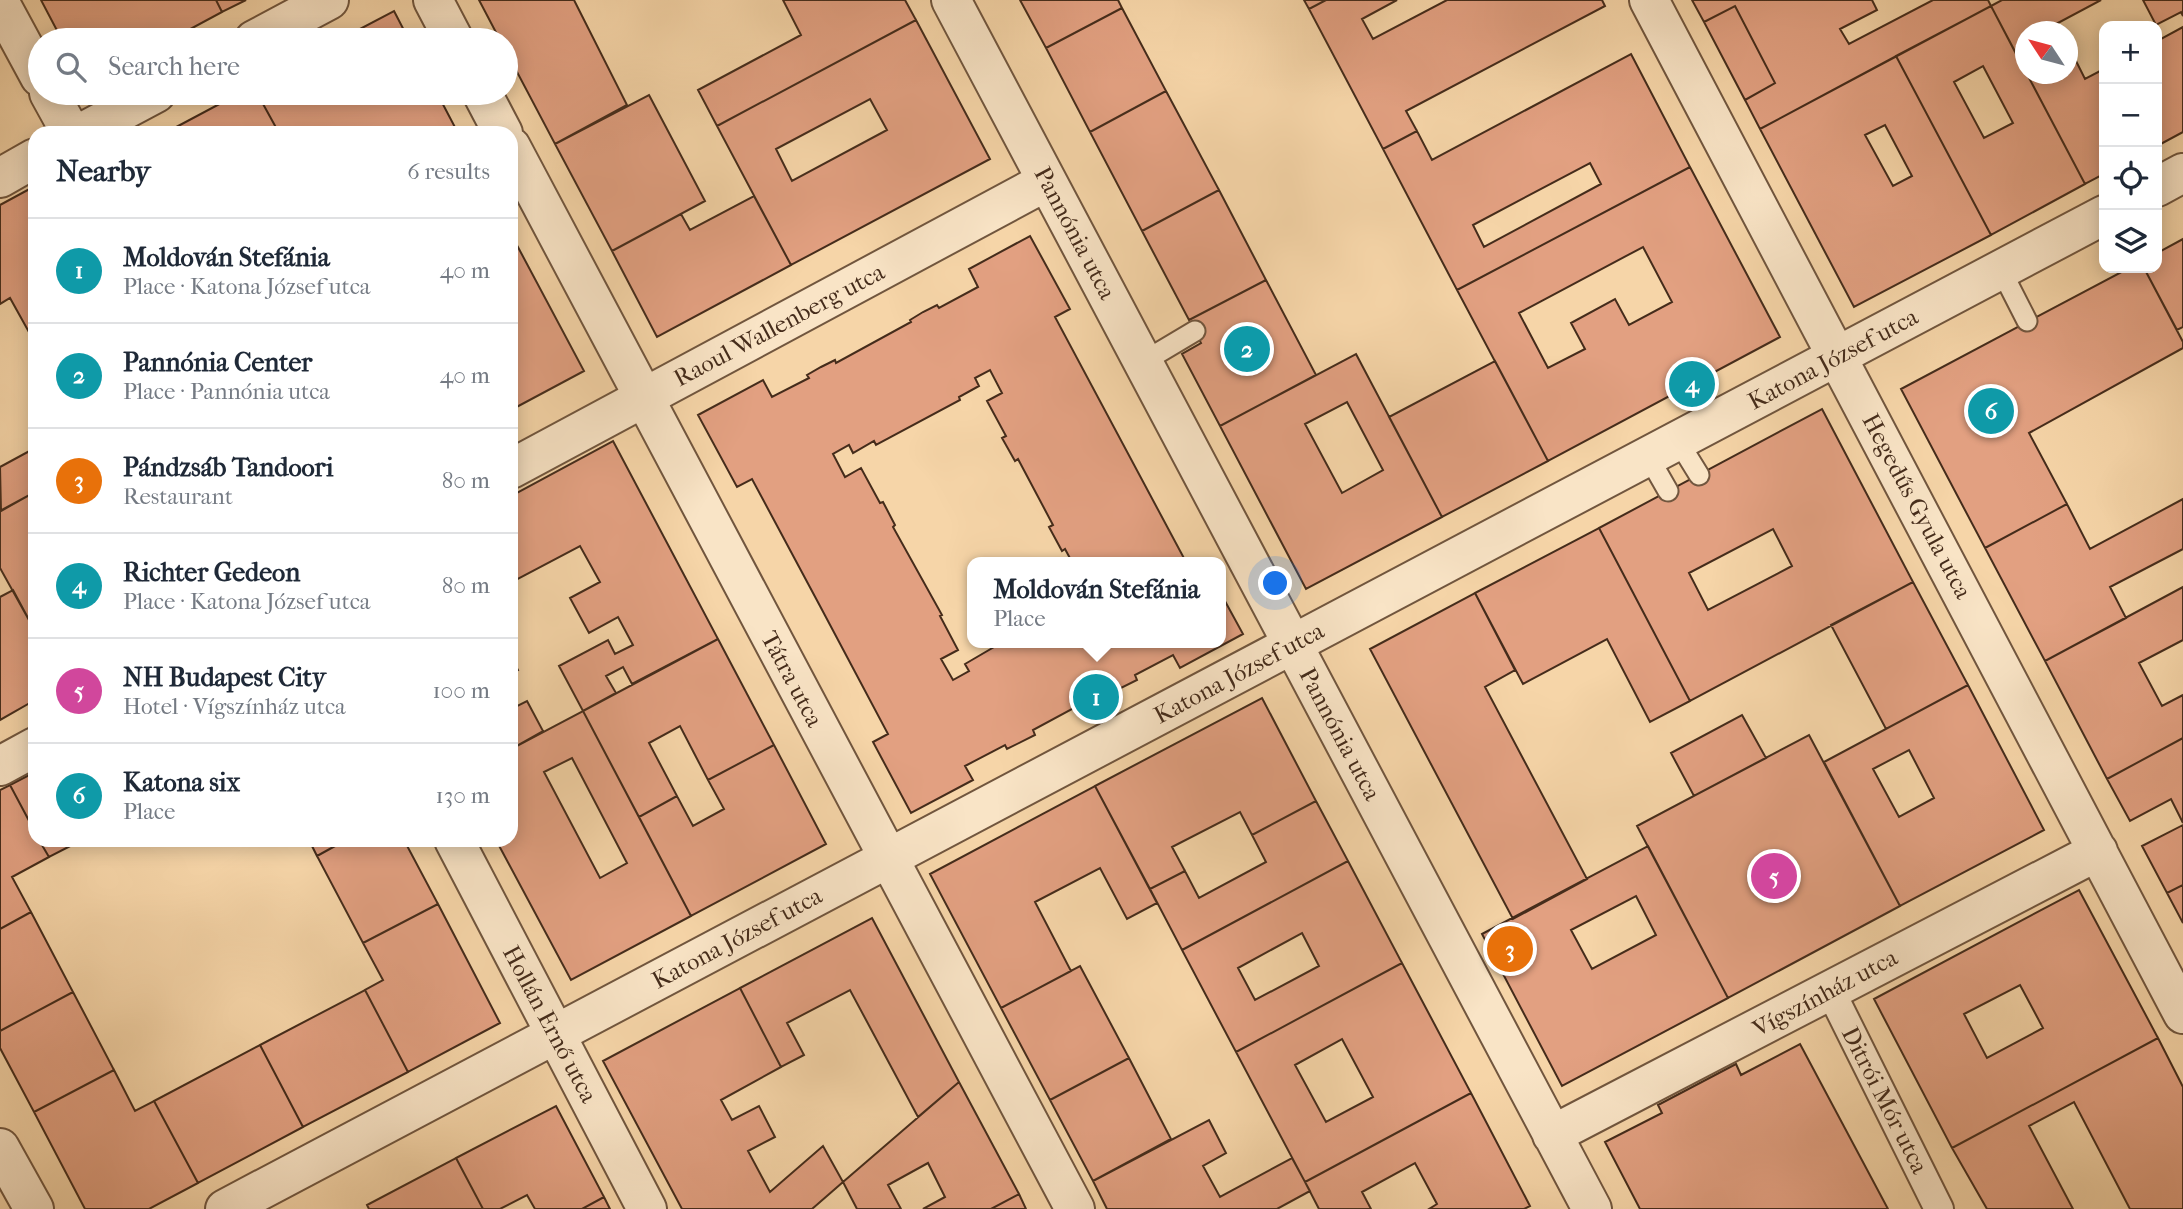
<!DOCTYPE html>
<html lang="en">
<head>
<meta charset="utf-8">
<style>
  :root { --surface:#fff; --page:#f2f2f3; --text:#1f2937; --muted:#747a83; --line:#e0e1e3; --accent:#8f2418 }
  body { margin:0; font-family:"IM FELL French Canon",serif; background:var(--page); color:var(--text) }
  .controls { position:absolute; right:21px; top:21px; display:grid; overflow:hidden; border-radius:14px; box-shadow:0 4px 18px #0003 }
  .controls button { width:63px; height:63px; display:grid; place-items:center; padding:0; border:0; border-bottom:2px solid var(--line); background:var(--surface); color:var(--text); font:35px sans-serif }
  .compass { position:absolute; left:2015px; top:21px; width:63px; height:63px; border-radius:50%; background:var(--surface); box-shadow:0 4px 18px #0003; rotate:306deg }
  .you { position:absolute; left:1276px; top:584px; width:24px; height:24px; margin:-18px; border:5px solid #fff; border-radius:50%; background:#1a73e8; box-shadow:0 0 0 10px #1a73e833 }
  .badge { display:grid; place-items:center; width:46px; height:46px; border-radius:50%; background:var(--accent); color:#fff; font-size:23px; font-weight:700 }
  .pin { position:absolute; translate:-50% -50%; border:4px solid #fff; box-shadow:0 2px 7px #0006 }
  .popup { position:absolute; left:967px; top:557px; width:259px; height:91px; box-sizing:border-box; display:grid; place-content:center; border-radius:14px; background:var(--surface); filter:drop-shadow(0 2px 5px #0005); font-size:23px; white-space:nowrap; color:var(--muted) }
  .popup b { font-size:26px; color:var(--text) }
  .popup::after { content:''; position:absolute; left:50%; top:100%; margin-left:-14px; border:14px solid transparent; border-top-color:var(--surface) }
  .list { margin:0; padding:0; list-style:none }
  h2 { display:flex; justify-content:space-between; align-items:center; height:91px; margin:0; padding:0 28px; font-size:30px }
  h2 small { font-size:23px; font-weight:400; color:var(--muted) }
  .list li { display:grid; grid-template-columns:46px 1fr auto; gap:21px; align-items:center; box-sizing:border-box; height:105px; padding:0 28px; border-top:2px solid var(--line) }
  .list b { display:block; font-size:26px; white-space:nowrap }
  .list p { margin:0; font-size:23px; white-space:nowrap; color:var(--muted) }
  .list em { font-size:23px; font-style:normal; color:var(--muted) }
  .icon { flex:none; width:38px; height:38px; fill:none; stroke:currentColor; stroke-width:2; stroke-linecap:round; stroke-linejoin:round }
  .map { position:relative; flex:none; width:2183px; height:1209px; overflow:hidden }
  .search { position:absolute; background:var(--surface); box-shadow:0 4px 18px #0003; left:28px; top:28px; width:490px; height:77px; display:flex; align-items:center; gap:18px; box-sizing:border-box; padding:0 24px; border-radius:38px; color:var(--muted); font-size:26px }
  .panel { position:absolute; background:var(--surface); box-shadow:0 4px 18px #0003; left:28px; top:126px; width:490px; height:721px; border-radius:21px }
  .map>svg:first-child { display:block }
</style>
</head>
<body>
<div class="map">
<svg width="2183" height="1209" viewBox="0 0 2183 1209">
  <rect width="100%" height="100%" fill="#f6d5a8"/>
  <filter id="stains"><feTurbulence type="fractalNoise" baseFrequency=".00286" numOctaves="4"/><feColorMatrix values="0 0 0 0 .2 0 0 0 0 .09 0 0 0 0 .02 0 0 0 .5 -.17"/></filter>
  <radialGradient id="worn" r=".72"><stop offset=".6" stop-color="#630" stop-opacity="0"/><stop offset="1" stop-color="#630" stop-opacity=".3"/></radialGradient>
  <path fill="#e2a081" stroke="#452c1b" stroke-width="2" fill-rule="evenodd" d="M41,0H216L222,12L170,40H62Z
    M216,0H246L222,12Z
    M479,0H574L627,105L555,144L506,51V40H500Z
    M783,0H905L916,20L717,126L698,90L801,35Z
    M1020,0H1118L1122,8L1046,48Z
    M1304,0H1326L1309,9Z
    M1326,0H1397L1362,19L1373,39L1447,0H1602L1605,6L1406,111L1417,131L1383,149L1309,9Z
    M1692,0H1872L1877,10L1840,29L1849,44L1933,0H1988L1991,6L1760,129L1745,100L1775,83L1735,6L1704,22Z
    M2002,0H2101L2056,24L2060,32H2025V71L1991,6Z
    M2143,0H2183V16L2181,12L2156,25Z
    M1735,6L1775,83L1745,100L1704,22Z
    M1991,6L2085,184L1991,235L1896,56ZM1983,66L2013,123L1984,138L1954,82Z
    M1122,8L1166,91L1090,132L1046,48Z
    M394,11L409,40H339Z
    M916,20L990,159L791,265L717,126ZM870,99L887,130L792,181L776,149Z
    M2183,27V132L2157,146V41Z
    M2068,45L2085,79L2104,69V174L2085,184L2027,74H2068Z
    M1631,54L1690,167L1457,290L1383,149L1417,131L1432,160ZM1590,163L1601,184L1484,247L1473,225Z
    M1896,56L1991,235L1854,307L1760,129ZM1885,125L1912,176L1893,186L1865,135Z
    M1166,91L1219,190L1142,231L1090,132Z
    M240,93H257L279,133H165Z
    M257,93H437L458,133H279Z
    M649,95L705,201L612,251L555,144Z
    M1690,167L1780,337L1548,461L1457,290ZM1643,247L1672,302L1629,325L1615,299L1571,323L1585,349L1548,368L1519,313Z
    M35,186V343L10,298L0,304V205Z
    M1219,190L1266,280L1189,320L1142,231Z
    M754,196L791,265L657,337L612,251L681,214L690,230Z
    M511,234L584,371L511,410Z
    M1030,236L1070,309L1055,317L1186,562H1072L1065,549L1062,551L1049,527L1053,525L1018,459L1015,461L1002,438L1006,436L987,401L1002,393L990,370L975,378L979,386L959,397L960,400L876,445L874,441L853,453L849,445L833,454L845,477L861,468L880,503L883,502L895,525L893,527L942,615L940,616L958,650L941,659L953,680L969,671L965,664L1001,643H1220V592L1243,634L1180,668L1173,655L1135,675L1137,680L1109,694L1107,690L1033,730L1035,735L1007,749L1005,745L965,766L973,780L911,813L873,742L888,734L820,606L752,479L737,487L698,415L763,380L772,397L809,378L807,375L821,367L835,360L836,363L911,322L910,320L923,312L937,305L939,308L978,287L969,269Z
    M2183,239V327L2177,330L2144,268H2157V253Z
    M2129,268H2144L2183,342V348L2029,433L2067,504L1985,548L1901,389Z
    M1266,280L1316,375L1220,426L1182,354L1201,343L1189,320Z
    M1356,354L1442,517L1306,589L1220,426ZM1347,402L1383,470L1342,493L1305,424Z
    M1495,361L1548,461L1442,517L1389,417Z
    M1822,409L1913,582L1690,701L1599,528ZM1773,529L1792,566L1708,610L1689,573Z
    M613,441L718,639L632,684L623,667L606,676L616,693L583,711L559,666L608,640L615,654L633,645L618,617L589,633L570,598L600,582L580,546L514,581L511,575V496Z
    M35,448V492L1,511L0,467Z
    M35,492V631L0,568V511Z
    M2183,499V549L2110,587L2126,618L2045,661L1985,548L2067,504L2090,549Z
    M1599,528L1690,701L1650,722L1607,639L1523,684L1475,593Z
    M1913,582L1968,685L1886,729L1831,625Z
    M2183,587V640L2139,663L2162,706L2183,695V738L2107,779L2045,661Z
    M13,590L35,631V700L0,720V597Z
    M1475,593L1515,670L1485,687L1587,879L1513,919L1370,649Z
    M718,639L774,745L708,780L680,726L649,743L677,796L639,817L583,711Z
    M511,657L518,670L511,674Z
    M1968,685L2044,830L1900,906L1824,762ZM1909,750L1934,798L1899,817L1873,769Z
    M1262,698L1316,801L1252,835L1240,812L1172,847L1185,871L1150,889L1095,786Z
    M527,701L543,731L511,749V709Z
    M583,711L691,916L571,980L496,840H511V749ZM572,758L627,863L600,878L544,772Z
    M1742,715L1766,758L1694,796L1671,753Z
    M1809,735L1900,906L1728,998L1637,826Z
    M2183,738V823L2171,799L2130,821L2107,779Z
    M774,745L826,844L691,916L639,817L677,796L693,826L724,809L708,780Z
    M35,772V832L10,785Z
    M10,785L35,832V840H39L49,857L12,877L31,912L0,929V790Z
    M1095,786L1157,903L1127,919L1100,868L1035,902L1071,971L1001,1008L930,874Z
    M1316,801L1348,861L1182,950L1150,889L1185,871L1199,898L1266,862L1252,835Z
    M2183,825V885L2167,893L2142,846Z
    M39,840H82L49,857Z
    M309,840H346L317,856Z
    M346,840H404L438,904L363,943L317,856Z
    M1648,846L1728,998L1562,1086L1482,934ZM1636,896L1656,935L1592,969L1571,930Z
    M1348,861L1402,963L1236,1052L1182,950ZM1302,933L1319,966L1255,1000L1238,968Z
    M2183,885V923L2167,893Z
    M2079,890L2158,1038L1952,1148L1874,999ZM2020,985L2043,1028L1987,1058L1964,1014Z
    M438,904L500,1023L408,1072L365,990L383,980L363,943Z
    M31,912L73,992L0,1031V929Z
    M872,918L959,1082L918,1117L850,990L787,1023L804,1055L781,1067L740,988Z
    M1402,963L1471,1093L1305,1182L1236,1052ZM1342,1039L1373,1097L1326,1122L1295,1065Z
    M1080,966L1129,1058L1050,1100L1001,1008Z
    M740,988L781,1067L721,1100L732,1120L759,1106L775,1137L748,1151L770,1192L823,1146L843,1182L812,1209H682L603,1061Z
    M365,990L408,1072L303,1127L260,1045Z
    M73,992L114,1070L34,1112L0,1048V1031Z
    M2158,1038L2183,1087V1209H2130L2074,1102L2029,1126L2073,1209H1987L1952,1148Z
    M1800,1044L1888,1209H1640L1605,1142L1662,1113L1658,1105L1736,1064L1741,1075Z
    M260,1045L303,1127L198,1183L154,1101Z
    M1129,1058L1171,1139L1093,1181L1050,1100Z
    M114,1070L135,1111L154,1101L198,1183L149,1209H85L34,1112Z
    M959,1082L1019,1194L991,1209H923L945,1197L928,1163L888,1185L901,1209H857L843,1182Z
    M1471,1093L1530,1206L1524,1209H1429L1437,1204L1415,1163L1362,1192L1371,1209H1319L1305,1182Z
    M556,1106L604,1197L582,1209H535L527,1195L500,1209H483L456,1158Z
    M1209,1120L1226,1153L1203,1166L1220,1197L1292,1158L1310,1191L1277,1209H1107L1093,1181Z
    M456,1158L483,1209H369L367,1205Z
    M1019,1194L1026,1209H991Z
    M604,1197L610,1209H582Z"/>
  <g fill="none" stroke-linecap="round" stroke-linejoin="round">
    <g stroke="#71563e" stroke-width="23">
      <path id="service" d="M2001,270L2027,321
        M1143,362L1195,331
        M1678,441L1699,475
        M1648,456L1668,491"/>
    </g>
    <g stroke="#71563e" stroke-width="32">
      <path id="pedestrian" d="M1830,990L1939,1209"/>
    </g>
    <g stroke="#71563e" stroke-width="42">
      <path id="minor" d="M433,0L454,40
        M951,0L1592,1209
        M1649,0L2183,1014
        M0,3L40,77
        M254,40L329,0
        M49,93L71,133
        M482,93L503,133
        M81,133L156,93
        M511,147L1075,1209
        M0,178L35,158
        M2157,187L2183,173
        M511,469L1047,181
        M0,766L35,747
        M454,840L647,1209
        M1552,1135L2098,851
        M0,1148L34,1209
        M225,1209L2104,215"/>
    </g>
    <use href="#service" stroke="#f9e4c6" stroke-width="19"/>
    <use href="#pedestrian" stroke="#f9e4c6" stroke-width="28"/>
    <use href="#minor" stroke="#f9e4c6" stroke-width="38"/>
  </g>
  <g text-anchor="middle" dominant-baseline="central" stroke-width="6" stroke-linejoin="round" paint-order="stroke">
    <g font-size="24" fill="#452c1b" stroke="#f9e4c6">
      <text transform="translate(1075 233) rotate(62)">Pannónia utca</text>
      <text transform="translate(779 325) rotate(-28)">Raoul Wallenberg utca</text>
      <text transform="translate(1833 359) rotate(-28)">Katona József utca</text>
      <text transform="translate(1917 506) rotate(62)">Hegedűs Gyula utca</text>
      <text transform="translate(1239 673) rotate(-28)">Katona József utca</text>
      <text transform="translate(792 679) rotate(62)">Tátra utca</text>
      <text transform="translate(1340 734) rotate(62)">Pannónia utca</text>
      <text transform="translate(737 938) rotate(-28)">Katona József utca</text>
      <text transform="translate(1825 993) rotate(-28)">Vígszínház utca</text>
      <text transform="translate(550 1024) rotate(62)">Hollán Ernő utca</text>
      <text transform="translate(1885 1100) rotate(63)">Ditrói Mór utca</text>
    </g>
  </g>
  <rect width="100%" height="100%" filter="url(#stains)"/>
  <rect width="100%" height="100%" fill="url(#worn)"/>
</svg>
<div class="controls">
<button>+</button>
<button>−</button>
<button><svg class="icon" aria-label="locate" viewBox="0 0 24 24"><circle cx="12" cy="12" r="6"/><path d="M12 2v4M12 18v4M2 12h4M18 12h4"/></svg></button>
<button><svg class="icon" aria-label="layers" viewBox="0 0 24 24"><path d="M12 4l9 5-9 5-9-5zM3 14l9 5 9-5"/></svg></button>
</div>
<svg class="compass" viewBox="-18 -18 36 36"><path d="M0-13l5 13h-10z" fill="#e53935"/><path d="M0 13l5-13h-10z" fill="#747a83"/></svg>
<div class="you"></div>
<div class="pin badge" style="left:1096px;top:697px;background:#0f9aa8">1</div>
<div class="popup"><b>Moldován Stefánia</b>Place</div>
<div class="pin badge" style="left:1247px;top:349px;background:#0f9aa8">2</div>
<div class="pin badge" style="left:1510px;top:949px;background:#e8710a">3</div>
<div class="pin badge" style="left:1692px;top:384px;background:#0f9aa8">4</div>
<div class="pin badge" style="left:1774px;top:876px;background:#d1479c">5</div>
<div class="pin badge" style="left:1991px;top:411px;background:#0f9aa8">6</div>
<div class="search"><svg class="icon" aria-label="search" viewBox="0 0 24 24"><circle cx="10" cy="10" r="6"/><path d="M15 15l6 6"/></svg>Search here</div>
<section class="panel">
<h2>Nearby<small>6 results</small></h2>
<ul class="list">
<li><span class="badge" style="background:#0f9aa8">1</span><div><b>Moldován Stefánia</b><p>Place · Katona József utca</p></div><em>40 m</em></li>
<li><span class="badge" style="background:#0f9aa8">2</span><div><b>Pannónia Center</b><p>Place · Pannónia utca</p></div><em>40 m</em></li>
<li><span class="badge" style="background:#e8710a">3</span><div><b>Pándzsáb Tandoori</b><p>Restaurant</p></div><em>80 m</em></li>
<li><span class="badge" style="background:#0f9aa8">4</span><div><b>Richter Gedeon</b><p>Place · Katona József utca</p></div><em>80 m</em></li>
<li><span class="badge" style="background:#d1479c">5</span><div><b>NH Budapest City</b><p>Hotel · Vígszínház utca</p></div><em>100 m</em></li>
<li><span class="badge" style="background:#0f9aa8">6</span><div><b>Katona six</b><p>Place</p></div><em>130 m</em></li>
</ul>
</section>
</div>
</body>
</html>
